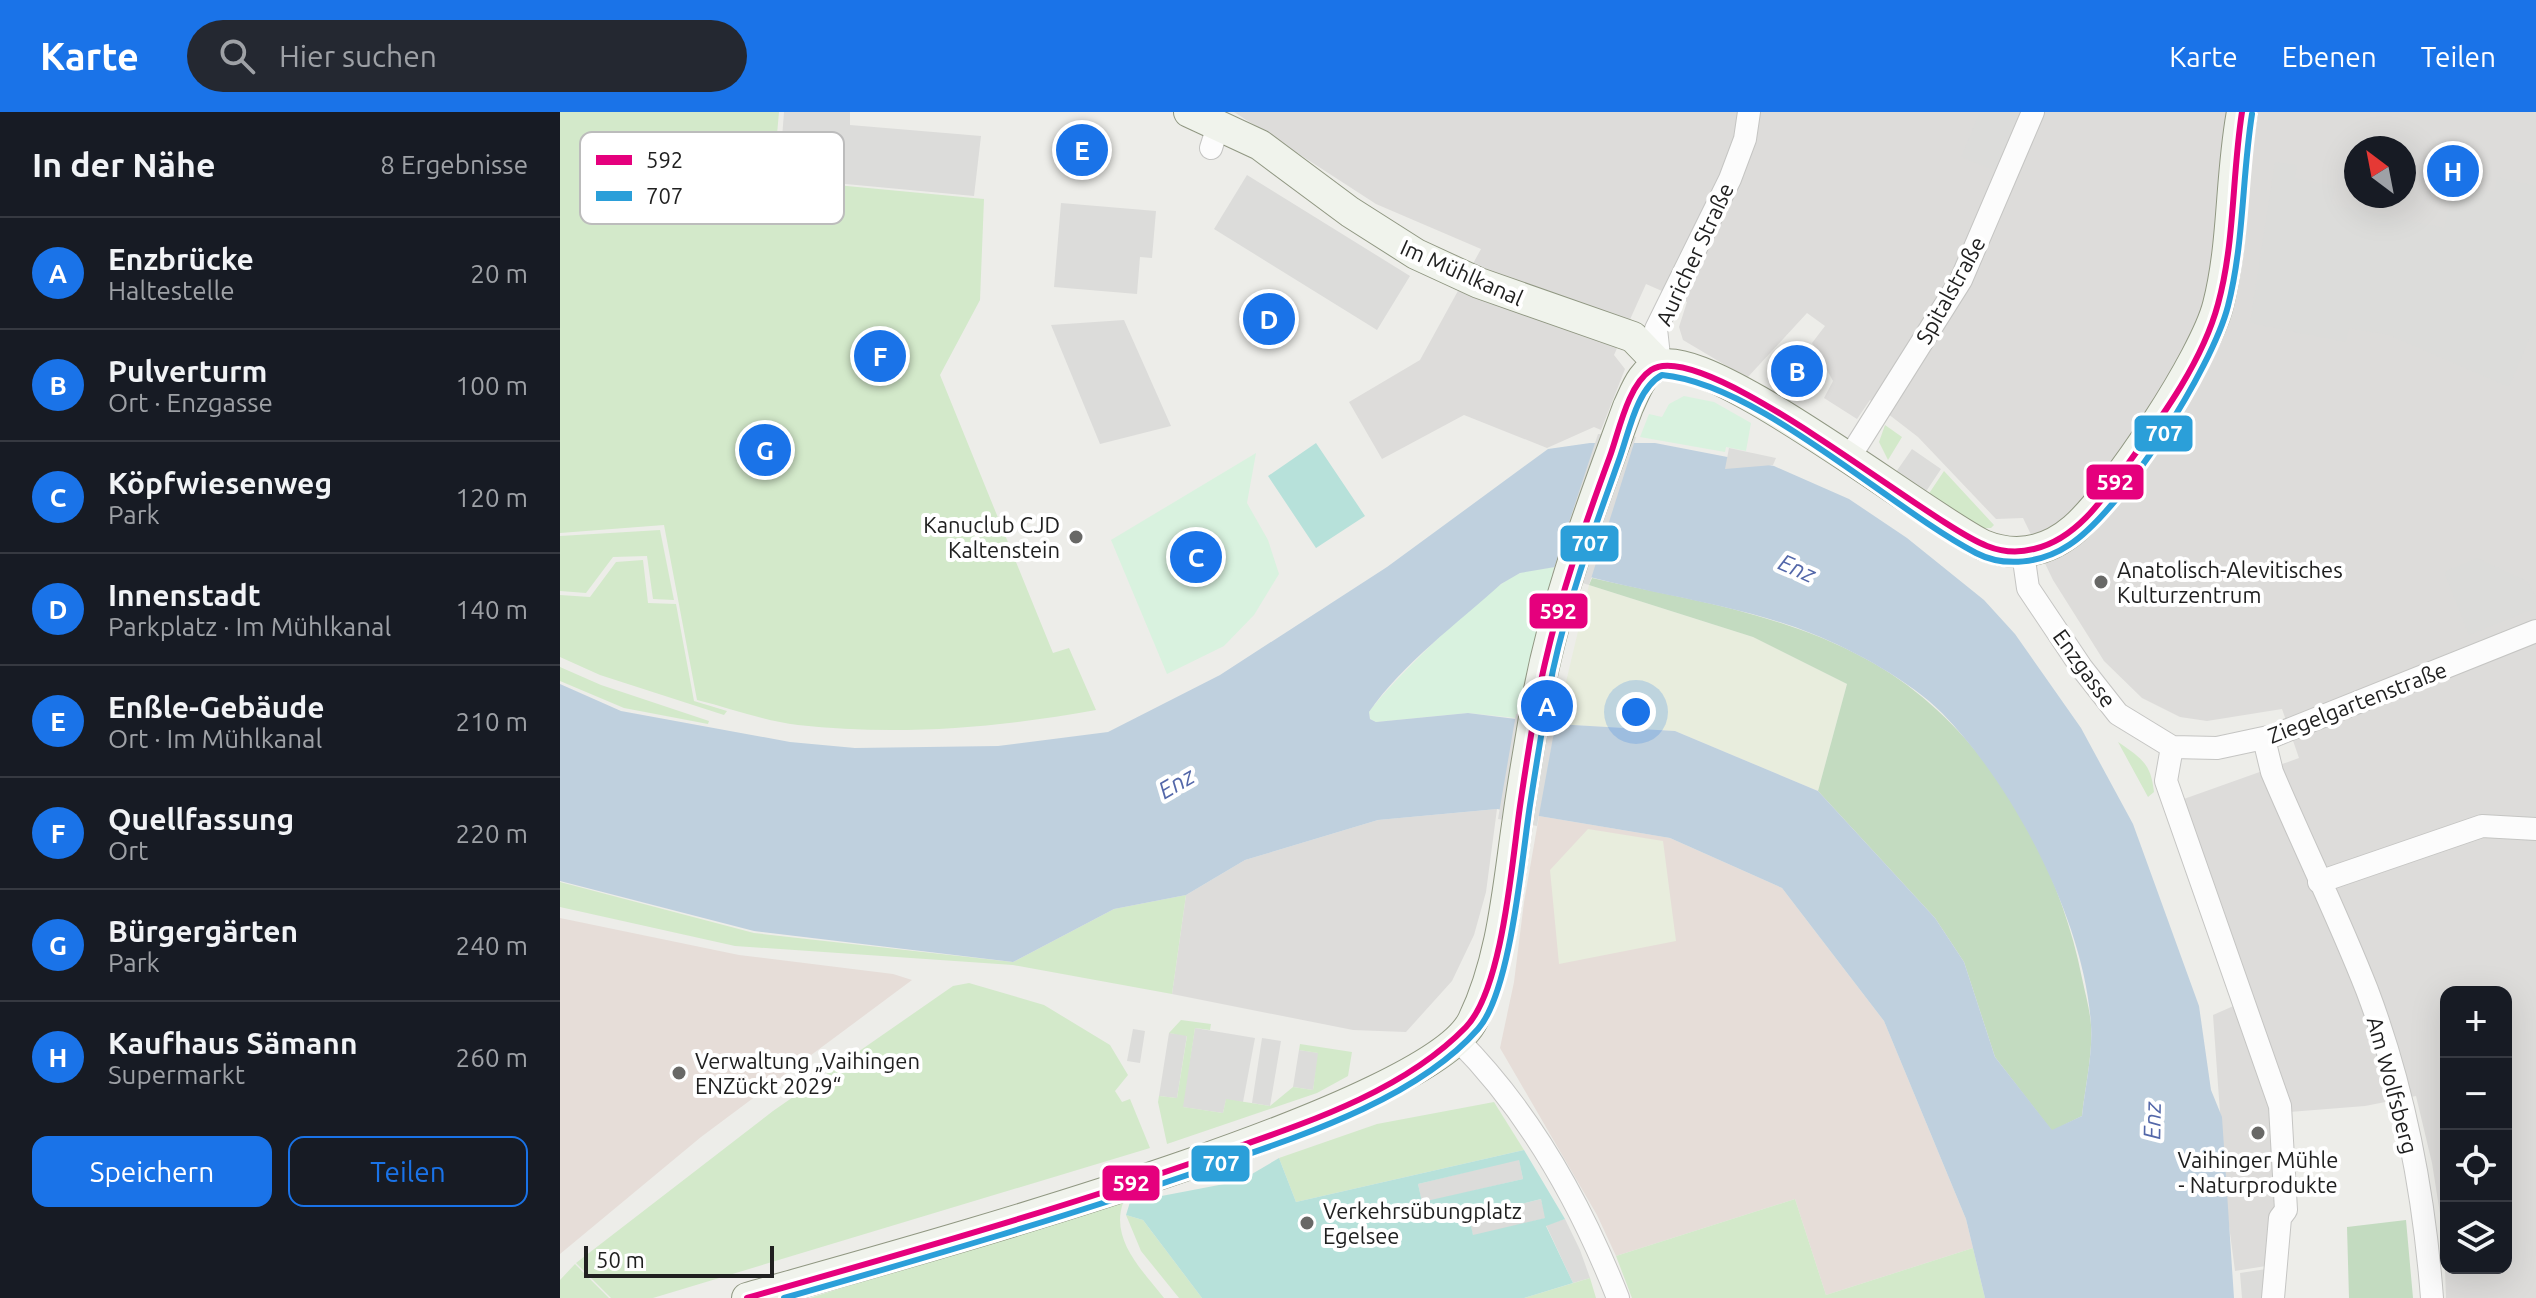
<!DOCTYPE html>
<html lang="de">
<head>
<meta charset="utf-8">
<style>
  :root { --surface:#171b24; --page:#242831; --text:#f1f3f6; --muted:#9ea1a6; --line:#363941; --accent:#1a73e8 }
  body { margin:0; font-family:Ubuntu,sans-serif; background:var(--page); color:var(--text) }
  .controls { position:absolute; right:24px; bottom:24px; display:grid; overflow:hidden; border-radius:16px; box-shadow:0 8px 32px #0002 }
  .controls button { width:72px; height:72px; display:grid; place-items:center; padding:0; border:0; border-bottom:2px solid var(--line); background:var(--surface); color:var(--text); font:40px sans-serif }
  .compass { position:absolute; left:1784px; top:24px; width:72px; height:72px; border-radius:50%; background:var(--surface); box-shadow:0 8px 32px #0002; rotate:328deg }
  .scale { position:absolute; left:24px; bottom:20px; width:190px; box-sizing:border-box; padding-left:8px; border:4px solid #202020; border-top:0; font-size:22px; line-height:28px; white-space:nowrap; color:#202020; -webkit-text-stroke:6px #fff; paint-order:stroke }
  .you { position:absolute; left:1076px; top:600px; width:28px; height:28px; margin:-20px; border:6px solid #fff; border-radius:50%; background:#1a73e8; box-shadow:0 0 0 12px #1a73e833 }
  .badge { display:grid; place-items:center; width:52px; height:52px; border-radius:50%; background:var(--accent); color:#fff; font-size:26px; font-weight:700 }
  .pin { position:absolute; translate:-50% -50%; border:4px solid #fff; box-shadow:0 2px 8px #0006 }
  .list { margin:0; padding:0; list-style:none }
  h2 { display:flex; justify-content:space-between; align-items:center; height:104px; margin:0; padding:0 32px; font-size:34px }
  h2 small { font-size:26px; font-weight:400; color:var(--muted) }
  .list li { display:grid; grid-template-columns:52px 1fr auto; gap:24px; align-items:center; box-sizing:border-box; height:112px; padding:0 32px; border-top:2px solid var(--line) }
  .list b { display:block; font-size:30px; white-space:nowrap }
  .list p { margin:0; font-size:26px; white-space:nowrap; color:var(--muted) }
  .list em { font-size:26px; font-style:normal; color:var(--muted) }
  .actions { display:flex; gap:16px; padding:24px 32px }
  .actions a { flex:1; padding:18px 0; border:2px solid var(--accent); border-radius:16px; text-align:center; font-size:28px; color:var(--accent) }
  .actions .main { background:var(--accent); color:#fff }
  .icon { flex:none; width:44px; height:44px; fill:none; stroke:currentColor; stroke-width:2; stroke-linecap:round; stroke-linejoin:round }
  .map { position:relative; flex:none; width:1976px; height:1186px; overflow:hidden }
  header { display:flex; align-items:center; gap:48px; box-sizing:border-box; height:112px; padding:0 40px; background:var(--accent); color:#fff }
  header strong { font-size:38px }
  nav { display:flex; gap:44px; margin-inline-start:auto; font-size:28px }
  .search { width:560px; height:72px; background:var(--page); display:flex; align-items:center; gap:20px; box-sizing:border-box; padding:0 28px; border-radius:44px; color:var(--muted); font-size:30px }
  main { display:flex }
  aside { flex:1; background:var(--surface) }
  .map>svg:first-child { display:block }
</style>
</head>
<body>
<header>
<strong>Karte</strong>
<div class="search"><svg class="icon" aria-label="search" viewBox="0 0 24 24"><circle cx="10" cy="10" r="6"/><path d="M15 15l6 6"/></svg>Hier suchen</div>
<nav><a>Karte</a><a>Ebenen</a><a>Teilen</a></nav>
</header>
<main>
<aside>
<h2>In der Nähe<small>8 Ergebnisse</small></h2>
<ul class="list">
<li><span class="badge">A</span><div><b>Enzbrücke</b><p>Haltestelle</p></div><em>20 m</em></li>
<li><span class="badge">B</span><div><b>Pulverturm</b><p>Ort · Enzgasse</p></div><em>100 m</em></li>
<li><span class="badge">C</span><div><b>Köpfwiesenweg</b><p>Park</p></div><em>120 m</em></li>
<li><span class="badge">D</span><div><b>Innenstadt</b><p>Parkplatz · Im Mühlkanal</p></div><em>140 m</em></li>
<li><span class="badge">E</span><div><b>Enßle-Gebäude</b><p>Ort · Im Mühlkanal</p></div><em>210 m</em></li>
<li><span class="badge">F</span><div><b>Quellfassung</b><p>Ort</p></div><em>220 m</em></li>
<li><span class="badge">G</span><div><b>Bürgergärten</b><p>Park</p></div><em>240 m</em></li>
<li><span class="badge">H</span><div><b>Kaufhaus Sämann</b><p>Supermarkt</p></div><em>260 m</em></li>
</ul>
<div class="actions"><a class="main">Speichern</a><a>Teilen</a></div>
</aside>
<div class="map">
<svg width="1976" height="1186" viewBox="0 0 1976 1186">
  <rect width="100%" height="100%" fill="#edede9"/>
  <path fill="#dddcda" fill-rule="evenodd" d="M674,0H1976V1186H1886L1884,1127L1872,1051L1856,984L1805,994L1717,1001L1719,1082L1712,1153L1675,1159L1667,1098L1653,903L1694,885L1621,688L1739,646L1722,597L1647,609L1620,605L1582,586L1544,549L1493,468L1463,406L1436,407L1358,325L1310,288L1297,307L1264,286L1273,269L1252,231L1265,214L1247,201L1187,266L1123,228L1119,215L1127,190L1086,172L1054,243L1065,257L1041,318L1034,315L987,336L904,303L822,347L789,290L860,248L921,137L816,92ZM1796,36H1844V84H1796ZM1886,880H1946V1156H1886Z
    M937,697L926,780L914,823L892,869L846,920L793,918L612,882L626,783L685,748L818,708Z"/>
  <path fill="#e6ddd8" d="M979,704L1110,726L1222,776L1324,909L1406,1107L1413,1136L1266,1183L1235,1087L1056,1144L1037,1103L940,936L954,870L964,790Z
    M0,806L179,843L333,862L352,868L141,1025L0,1142Z"/>
  <path fill="#dcdcda" d="M224,0H290V13L421,24L414,84L232,67L234,54L220,52Z
    M1420,0H1463L1438,60L1401,45Z
    M1715,50L1737,53L1735,66L1775,74L1771,92L1884,116L1893,78L1906,81L1908,75L1934,80L1937,65L1976,74V211L1949,275L1829,223L1789,216L1786,230L1690,211Z
    M687,63L850,164L817,218L654,117Z
    M501,91L596,99L592,146L580,145L577,182L494,175Z
    M564,208L611,314L540,332L491,213Z
    M1352,337L1381,357L1365,381L1336,360Z
    M1917,446L1967,469L1976,485V496L1909,523L1884,460Z
    M635,916L695,926L683,990L666,988L663,1001L622,995Z
    M573,917L585,919L580,951L567,949Z
    M609,921L627,923L617,986L599,984Z
    M702,926L721,929L710,994L692,991Z
    M739,938L759,941L753,978L733,975Z
    M959,1047L963,1067L862,1091L858,1072Z
    M981,1087L986,1106L913,1124L909,1105Z
    M1005,1107L1020,1138L1030,1166L1013,1171L986,1113Z
    M1713,1156V1186H1682L1680,1161Z"/>
  <path fill="#e8eddd" d="M1029,473L1193,525L1287,572L1258,679L1115,619L996,612Z
    M1028,717L1103,729L1116,829L999,852L990,758Z"/>
  <path fill="#d3e9ca" d="M0,0H219L213,67L424,87L420,188L380,263L493,541L509,536L536,598C437,616 338,624 238,613C204,609 170,596 137,588L104,413L0,421Z
    M1325,313L1342,325L1328,348L1319,330Z
    M1384,359L1434,413L1431,416H1420L1368,383Z
    M100,418L114,488L93,487L87,444L53,445L26,481L0,479V424Z
    M83,448L88,491L116,492L134,589L167,599L164,603L40,563L0,545V483L30,485L56,450Z
    M0,555L41,573L149,609L148,612L64,596L0,569Z
    M1558,630C1581,646 1591,651 1594,680L1588,685Z
    M0,770L194,821L453,850L554,797L626,783L612,882L453,853L175,834L0,795Z
    M409,871L484,893L550,933L568,963L555,979L562,990L570,987L590,1036L93,1186H51L16,1151L213,999L393,874Z
    M621,908L651,912L650,918L635,916L623,995L663,1001L666,987L710,994L733,975L753,978L758,941L739,938L740,932L792,940L788,964L757,981L607,1032L598,990L599,984L617,986L627,924L609,921Z
    M934,990L964,1038L736,1090L719,1046L817,1012Z
    M1235,1087L1266,1183L1413,1136L1425,1186H1072L1056,1144Z
    M563,1091C550,1128 583,1159 604,1186H250L537,1095Z
    M566,1103L583,1108L642,1186H619L581,1139Z
    M15,1152L49,1186H0V1168Z
    M1030,1166L1036,1186H964Z"/>
  <path fill="#c3dbc0" d="M1032,466C1124,487 1219,500 1304,546C1420,607 1497,740 1522,866C1525,881 1530,898 1531,913C1533,942 1525,975 1522,1004L1492,1019L1435,945L1404,850L1375,806L1258,679L1287,572L1193,525L1029,473Z
    M1846,1108L1853,1186H1789L1787,1115Z"/>
  <path fill="#d9f2df" d="M1124,284L1154,290L1191,311L1186,339L1166,335L1165,340L1080,325L1089,302L1102,305L1109,292Z
    M696,341L687,391L708,428L719,462L694,503L664,534L607,562L551,428Z
    M995,455L956,606L908,601L816,610L810,607L809,600C830,571 927,475 958,462C969,457 983,457 995,455Z"/>
  <path fill="#b7e1da" fill-rule="evenodd" d="M756,331L805,404L756,436L708,364Z
    M964,1038L1005,1107L986,1114L1013,1171L964,1186H642L583,1108L566,1103L570,1090L680,1069L719,1046L736,1090ZM959,1048L963,1067L862,1090L858,1072ZM981,1087L985,1106L913,1123L909,1105Z"/>
  <path fill="#bfd0de" fill-rule="evenodd" d="M1030,331H1095L1214,354L1289,387L1347,426L1424,488L1455,522L1521,616L1573,712L1639,894L1651,978L1662,1005L1674,1186H1425L1406,1107L1324,909L1222,776L1110,726L937,697L818,708L685,748L626,783L554,797L453,850L194,819L0,769V572L61,599L230,630L295,636L438,634L548,620L660,563L827,455L988,337ZM995,455C1080,482 1170,489 1253,522C1295,539 1350,569 1382,601C1454,674 1525,810 1531,913C1533,942 1525,975 1522,1004L1492,1018L1435,945L1404,850L1375,806L1258,679L1115,619L996,612L908,601L816,610L810,607L809,600C843,551 897,512 941,472L960,461Z"/>
  <path fill="#dddddb" d="M1038,322L1076,325L1029,473L992,462Z
    M1169,336L1216,346L1213,353L1165,357Z
    M956,602L996,609L977,714L938,707Z"/>
  <g fill="none" stroke-linecap="round" stroke-linejoin="round">
    <g stroke="#c5c5c3" stroke-width="24">
      <path id="street" d="M651,36L659,11
        M1100,253L1096,217L1170,67L1185,27L1189,0
        M1289,346L1401,168L1473,0
        M1463,441L1468,476L1521,555L1558,602L1612,635L1657,636L1713,624L1976,519
        M1704,627L1712,660C1743,733 1778,804 1807,878C1844,976 1864,1082 1872,1186
        M1612,635L1606,669L1720,994L1726,1098L1720,1106L1713,1186
        M1759,770L1922,714L1976,717
        M897,927C968,998 1021,1092 1058,1186"/>
    </g>
    <g stroke="#909782" stroke-width="32">
      <path id="secondary" d="M629,0L700,33L790,100L856,142L919,171L1073,225L1100,253
        M187,1186C308,1151 868,1003 913,908C943,846 948,773 958,706C963,669 970,631 976,594C994,491 1032,393 1068,295C1076,278 1082,258 1101,253C1154,239 1363,403 1423,433C1455,446 1487,440 1514,417C1555,381 1645,245 1658,193C1674,130 1670,64 1682,0"/>
    </g>
    <use href="#street" stroke="#fcfcfc" stroke-width="22"/>
    <use href="#secondary" stroke="#f0f3ec" stroke-width="30"/>
    <g stroke="#fff" stroke-width="12">
      <path id="bus-1" d="M187,1186C342,1142 497,1098 649,1045C736,1014 840,983 906,915C943,876 952,749 960,694C967,646 974,598 985,551C1001,481 1025,412 1050,344C1059,319 1068,273 1091,258C1143,223 1367,411 1427,434C1442,440 1459,441 1474,437C1518,427 1546,383 1570,349C1604,302 1643,248 1658,192C1675,130 1672,63 1682,0"/>
    </g>
    <g stroke="#fff" stroke-width="12">
      <path id="bus-2" d="M224,1186C365,1146 506,1105 645,1057C734,1026 855,989 918,917C951,880 962,744 970,693C977,648 984,603 993,558C1009,485 1035,415 1060,345C1069,320 1077,276 1102,263C1199,272 1327,394 1416,441C1445,456 1482,451 1509,433C1562,399 1652,256 1668,194C1684,131 1682,65 1692,2"/>
    </g>
    <use href="#bus-1" stroke="#e5007d" stroke-width="6"/>
    <use href="#bus-2" stroke="#2b9fd9" stroke-width="6"/>
  </g>
  <g fill="#686866" stroke="#fff" stroke-width="3">
    <circle cx="516" cy="425" r="8"/>
    <circle cx="1541" cy="470" r="8"/>
    <circle cx="119" cy="961" r="8"/>
    <circle cx="1698" cy="1021" r="8"/>
    <circle cx="747" cy="1111" r="8"/>
  </g>
  <g text-anchor="middle" dominant-baseline="central" stroke-width="8" stroke-linejoin="round" paint-order="stroke">
    <g font-size="22" fill="#202020" stroke="#fff">
      <text transform="translate(1134 142) rotate(-65)">Auricher Straße</text>
      <text transform="translate(902 160) rotate(24)">Im Mühlkanal</text>
      <text transform="translate(1390 178) rotate(-61)">Spitalstraße</text>
      <text transform="translate(1525 556) rotate(54)">Enzgasse</text>
      <text transform="translate(1797 590) rotate(-21)">Ziegelgartenstraße</text>
      <text transform="translate(1833 973) rotate(75)">Am Wolfsberg</text>
    </g>
    <g font-size="22" fill="#202020" stroke="#fff" text-anchor="start">
      <text x="500" y="412" text-anchor="end">Kanuclub CJD<tspan x="500" dy="25">Kaltenstein</tspan></text>
      <text x="1557" y="457">Anatolisch-Alevitisches<tspan x="1557" dy="25">Kulturzentrum</tspan></text>
      <text x="135" y="948">Verwaltung „Vaihingen<tspan x="135" dy="25">ENZückt 2029“</tspan></text>
      <text x="1698" y="1047" text-anchor="middle">Vaihinger Mühle<tspan x="1698" dy="25">- Naturprodukte</tspan></text>
      <text x="763" y="1098">Verkehrsübungplatz<tspan x="763" dy="25">Egelsee</tspan></text>
    </g>
    <g font-size="24" font-style="italic" fill="#5367a9" stroke="#fff">
      <text transform="translate(1237 456) rotate(24)">Enz</text>
      <text transform="translate(616 671) rotate(-30)">Enz</text>
      <text transform="translate(1592 1009) rotate(-89)">Enz</text>
    </g>
  </g>
  <rect x="20" y="20" width="264" height="92" rx="12" fill="#fff" stroke="#bcbcbc" stroke-width="2"/>
  <rect x="36" y="43" width="36" height="10" fill="#e5007d"/>
  <rect x="36" y="79" width="36" height="10" fill="#2b9fd9"/>
  <g font-size="22" fill="#202020">
    <text x="86" y="56">592</text>
    <text x="86" y="92">707</text>
  </g>
  <g stroke="#fff" stroke-width="3">
    <rect x="1573" y="302" width="61" height="39" rx="8" fill="#2b9fd9"/>
    <rect x="1525" y="351" width="60" height="38" rx="8" fill="#e5007d"/>
    <rect x="999" y="412" width="61" height="39" rx="8" fill="#2b9fd9"/>
    <rect x="968" y="480" width="61" height="38" rx="8" fill="#e5007d"/>
    <rect x="630" y="1032" width="61" height="39" rx="8" fill="#2b9fd9"/>
    <rect x="541" y="1052" width="60" height="38" rx="8" fill="#e5007d"/>
  </g>
  <g font-size="22" text-anchor="middle" font-weight="bold" fill="#fff">
    <text x="1604" y="329">707</text>
    <text x="1555" y="378">592</text>
    <text x="1030" y="439">707</text>
    <text x="998" y="507">592</text>
    <text x="661" y="1059">707</text>
    <text x="571" y="1079">592</text>
  </g>
</svg>
<div class="controls">
<button>+</button>
<button>−</button>
<button><svg class="icon" aria-label="locate" viewBox="0 0 24 24"><circle cx="12" cy="12" r="6"/><path d="M12 2v4M12 18v4M2 12h4M18 12h4"/></svg></button>
<button><svg class="icon" aria-label="layers" viewBox="0 0 24 24"><path d="M12 4l9 5-9 5-9-5zM3 14l9 5 9-5"/></svg></button>
</div>
<svg class="compass" viewBox="-18 -18 36 36"><path d="M0-13l5 13h-10z" fill="#e53935"/><path d="M0 13l5-13h-10z" fill="#9ea1a6"/></svg>
<div class="scale">50 m</div>
<div class="you"></div>
<div class="pin badge" style="left:987px;top:594px">A</div>
<div class="pin badge" style="left:1237px;top:259px">B</div>
<div class="pin badge" style="left:636px;top:445px">C</div>
<div class="pin badge" style="left:709px;top:207px">D</div>
<div class="pin badge" style="left:522px;top:38px">E</div>
<div class="pin badge" style="left:320px;top:244px">F</div>
<div class="pin badge" style="left:205px;top:338px">G</div>
<div class="pin badge" style="left:1893px;top:59px">H</div>
</div>
</main>
</body>
</html>
